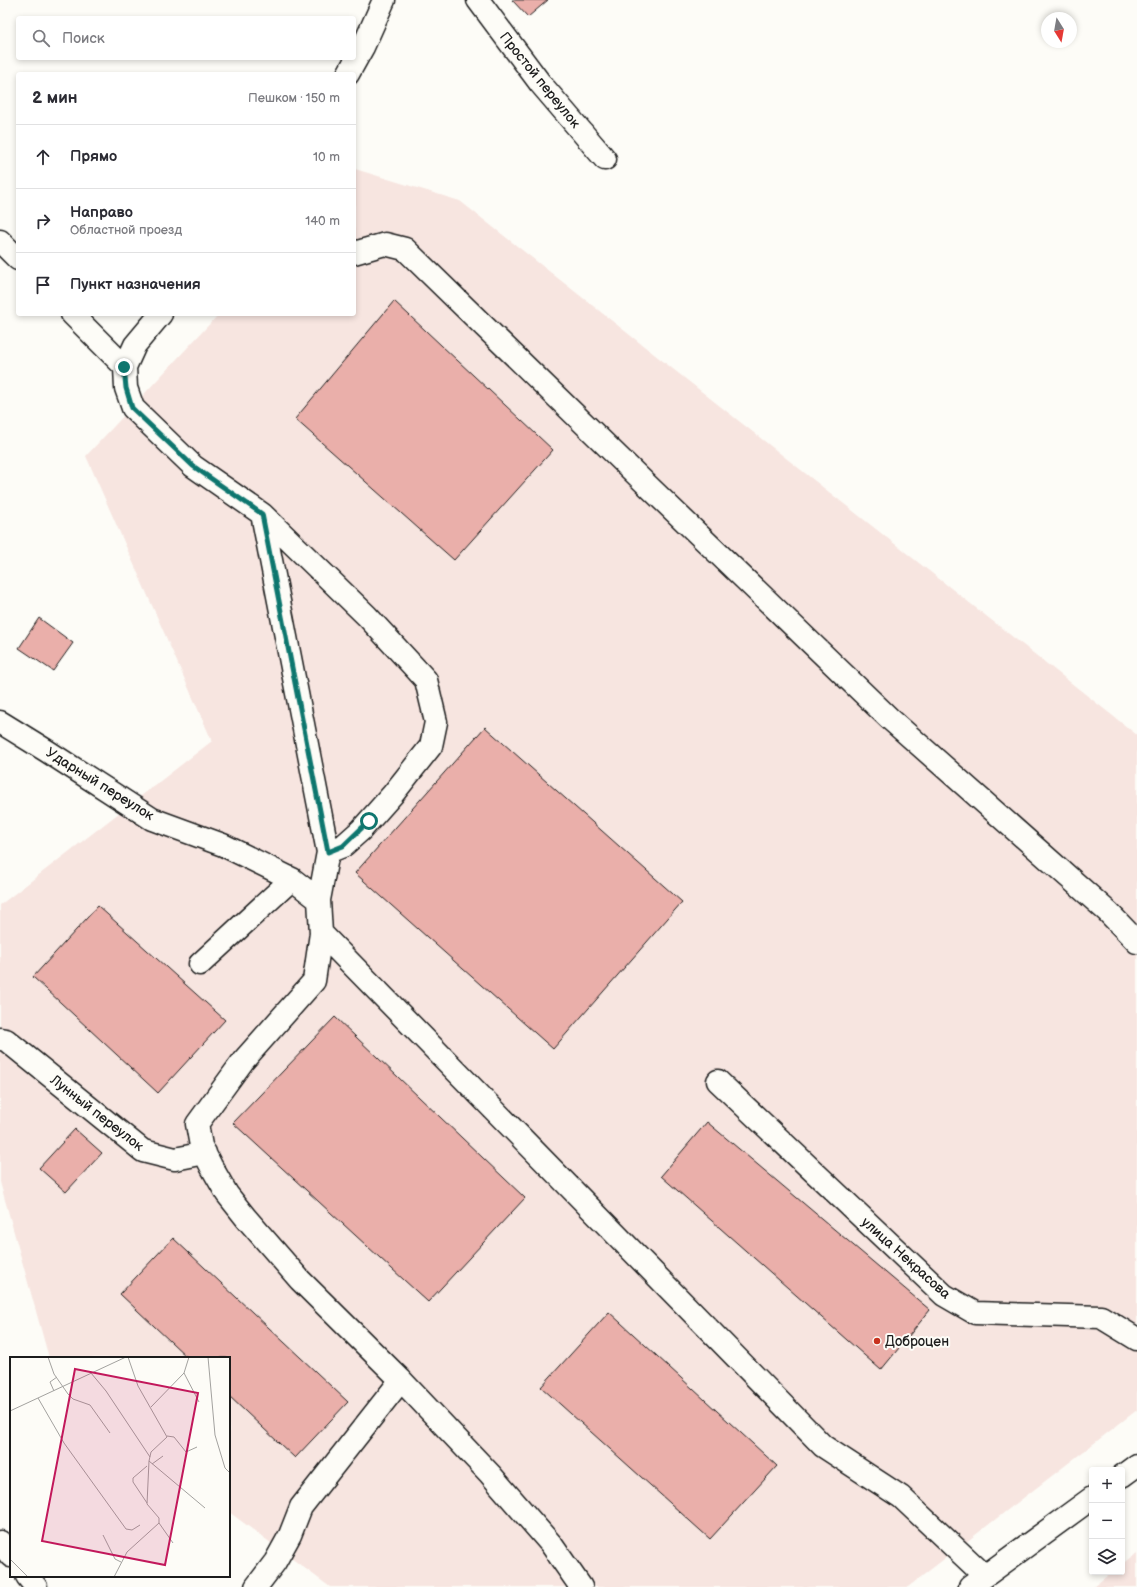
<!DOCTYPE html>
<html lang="ru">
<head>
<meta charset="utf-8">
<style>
  :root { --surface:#fff; --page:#f2f2f3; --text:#2b2b33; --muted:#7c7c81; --line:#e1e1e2 }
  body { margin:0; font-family:"Balsamiq Sans",sans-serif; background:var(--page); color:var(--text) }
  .controls { position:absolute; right:12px; bottom:12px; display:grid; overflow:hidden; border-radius:4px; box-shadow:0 2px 6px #0003 }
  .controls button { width:36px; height:36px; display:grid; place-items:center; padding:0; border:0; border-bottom:1px solid var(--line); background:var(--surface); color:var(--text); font:20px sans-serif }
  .compass { position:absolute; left:1041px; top:12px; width:36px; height:36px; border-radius:50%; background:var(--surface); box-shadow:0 2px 6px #0003; rotate:169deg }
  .stop { position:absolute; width:12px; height:12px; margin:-9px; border:3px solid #0f766e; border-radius:50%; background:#fff }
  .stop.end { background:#0f766e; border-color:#fff; box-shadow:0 1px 4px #0008 }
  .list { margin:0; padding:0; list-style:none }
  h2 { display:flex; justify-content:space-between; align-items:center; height:52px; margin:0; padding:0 16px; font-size:17px }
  h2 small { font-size:13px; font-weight:400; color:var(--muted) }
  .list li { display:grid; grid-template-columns:26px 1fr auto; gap:12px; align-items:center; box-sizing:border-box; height:64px; padding:0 16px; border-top:1px solid var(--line) }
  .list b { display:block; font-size:15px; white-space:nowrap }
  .list p { margin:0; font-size:13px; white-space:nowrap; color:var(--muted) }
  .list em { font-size:13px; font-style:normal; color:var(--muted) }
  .icon { flex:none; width:22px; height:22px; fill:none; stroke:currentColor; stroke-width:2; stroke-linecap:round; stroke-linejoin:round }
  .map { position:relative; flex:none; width:1137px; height:1587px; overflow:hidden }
  .search { position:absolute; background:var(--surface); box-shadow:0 2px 6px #0003; left:16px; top:16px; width:340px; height:44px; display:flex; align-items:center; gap:10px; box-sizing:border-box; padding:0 14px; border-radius:4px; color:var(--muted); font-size:15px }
  .panel { position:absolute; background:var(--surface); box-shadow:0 2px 6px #0003; left:16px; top:72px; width:340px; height:244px; border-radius:4px }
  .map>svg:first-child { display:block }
</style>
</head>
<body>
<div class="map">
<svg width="1137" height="1587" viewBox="0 0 1137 1587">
  <rect width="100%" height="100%" fill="#fdfcf7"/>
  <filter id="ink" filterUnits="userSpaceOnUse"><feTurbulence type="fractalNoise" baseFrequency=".025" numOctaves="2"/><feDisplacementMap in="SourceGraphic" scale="8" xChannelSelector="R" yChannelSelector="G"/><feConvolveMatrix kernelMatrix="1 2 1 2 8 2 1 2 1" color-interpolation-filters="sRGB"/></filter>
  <g filter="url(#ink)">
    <path fill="#f7e5e0" d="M355,169L460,201L1137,735V1410L908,1587H330L229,1512V1358H49L0,1182V905L212,741L86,456L219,314H354Z
      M1137,1553V1587H1093L1112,1572H1122V1565Z"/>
    <path fill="#eaafaa" stroke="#1c1c1c" d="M512,0H548L528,17Z
      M394,301L553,450L454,560L295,419Z
      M39,618L73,643L53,671L19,648Z
      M485,727L682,902L553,1049L355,873Z
      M98,906L225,1020L158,1093L33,977Z
      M335,1017L525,1198L428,1302L233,1123Z
      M707,1122L930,1310L881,1370L661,1176Z
      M75,1129L102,1153L66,1192L39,1168Z
      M173,1238L348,1402L295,1458L229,1396V1358H188L120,1294Z
      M609,1312L777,1466L710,1539L541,1387Z"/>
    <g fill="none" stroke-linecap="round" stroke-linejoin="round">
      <g stroke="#1c1c1c" stroke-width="25">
        <path id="minor" d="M478,0L540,83L605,159
          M348,74L363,47L384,0
          M0,241L18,259
          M354,253L385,244L405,249L644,482L889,718L1108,912L1137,942
          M72,314L125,367
          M161,314L135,345L125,367L126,388L133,408L193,466L262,514L328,852L319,900
          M262,514L367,616L426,680L436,722L431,746L393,794L361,830L343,846L328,852
          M0,722L47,751L152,819L223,845L292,879L319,900L321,933L314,981L243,1061L197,1124L201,1146L211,1166L227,1194L246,1218L300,1280L401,1380L490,1474L551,1544L581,1587
          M321,933L823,1446L901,1497L985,1576
          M200,964L292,879
          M0,1039L6,1040L143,1151L175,1159L205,1153
          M718,1081L944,1295L975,1313L1101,1317L1137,1339
          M1122,1476L1137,1465
          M0,1542L11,1556
          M27,1576L36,1587
          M256,1587L275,1562L290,1535L301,1507L401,1380
          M970,1587L1092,1498"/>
      </g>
      <use href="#minor" stroke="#fdfcf7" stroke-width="22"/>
    </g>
  </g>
  <g fill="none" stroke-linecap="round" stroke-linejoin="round" filter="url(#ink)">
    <path stroke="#0f766e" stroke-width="5" d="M124,367L126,388L132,408L193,466L262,514L328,852L343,846L369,821"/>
  </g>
  <circle fill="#c8321e" stroke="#fdfcf7" stroke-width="1.5" cx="877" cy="1341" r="4"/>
  <g text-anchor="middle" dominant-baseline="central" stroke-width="4" stroke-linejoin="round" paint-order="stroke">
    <g font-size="14" fill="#1c1c1c" stroke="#fdfcf7">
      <text transform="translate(540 80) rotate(51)">Простой переулок</text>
      <text transform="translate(100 784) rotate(32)">Ударный переулок</text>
      <text transform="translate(97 1113) rotate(38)">Лунный переулок</text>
      <text transform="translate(906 1258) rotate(42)">улица Некрасова</text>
    </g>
    <g font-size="14" fill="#1c1c1c" stroke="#fdfcf7" text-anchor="start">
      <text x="885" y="1341">Доброцен</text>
    </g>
  </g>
  <g transform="translate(10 1357)">
    <rect width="220" height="220" fill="#fdfcf7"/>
    <path fill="none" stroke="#a3a29f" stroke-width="1" d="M38,0L44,17L58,37L63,42L80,48L100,76M118,0L128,29L157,80L141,95L139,104L195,151M198,0L205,78L215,111L220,116M81,16L96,34L140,100M174,16L189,45M44,34L40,25L47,20M28,41L54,86L116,172L122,173L130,168M141,50L174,16L179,0M0,54L116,0M157,79L164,80L176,95L187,90M142,107L153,99M137,146L123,125V121L137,109M149,166L163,186M93,178L105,202L111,205M0,202L18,220M104,220L117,195L149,166V161L137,147L139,104"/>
    <path fill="#c2185b" fill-opacity="0.15" stroke="#c2185b" stroke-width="2" d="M65,12L188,36L155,208L32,184Z"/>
    <rect width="220" height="220" fill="none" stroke="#1c1c1c" stroke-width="2"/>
  </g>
</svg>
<div class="controls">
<button>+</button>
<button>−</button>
<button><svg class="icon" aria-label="layers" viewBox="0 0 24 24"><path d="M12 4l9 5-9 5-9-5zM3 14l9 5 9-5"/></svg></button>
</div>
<svg class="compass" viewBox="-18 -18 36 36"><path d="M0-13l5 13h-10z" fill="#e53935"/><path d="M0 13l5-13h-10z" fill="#7c7c81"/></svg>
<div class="stop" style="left:369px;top:821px"></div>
<div class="stop end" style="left:124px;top:367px"></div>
<div class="search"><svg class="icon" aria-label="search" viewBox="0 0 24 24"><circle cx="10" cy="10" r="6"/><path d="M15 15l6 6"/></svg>Поиск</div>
<section class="panel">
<h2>2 мин<small>Пешком · 150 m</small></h2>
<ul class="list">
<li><svg class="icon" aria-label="ahead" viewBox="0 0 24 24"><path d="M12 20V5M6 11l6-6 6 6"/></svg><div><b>Прямо</b></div><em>10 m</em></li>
<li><svg class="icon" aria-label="right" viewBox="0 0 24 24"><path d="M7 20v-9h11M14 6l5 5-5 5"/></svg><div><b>Направо</b><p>Областной проезд</p></div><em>140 m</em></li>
<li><svg class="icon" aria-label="arrive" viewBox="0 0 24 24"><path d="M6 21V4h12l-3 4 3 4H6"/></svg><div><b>Пункт назначения</b></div></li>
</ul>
</section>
</div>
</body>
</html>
